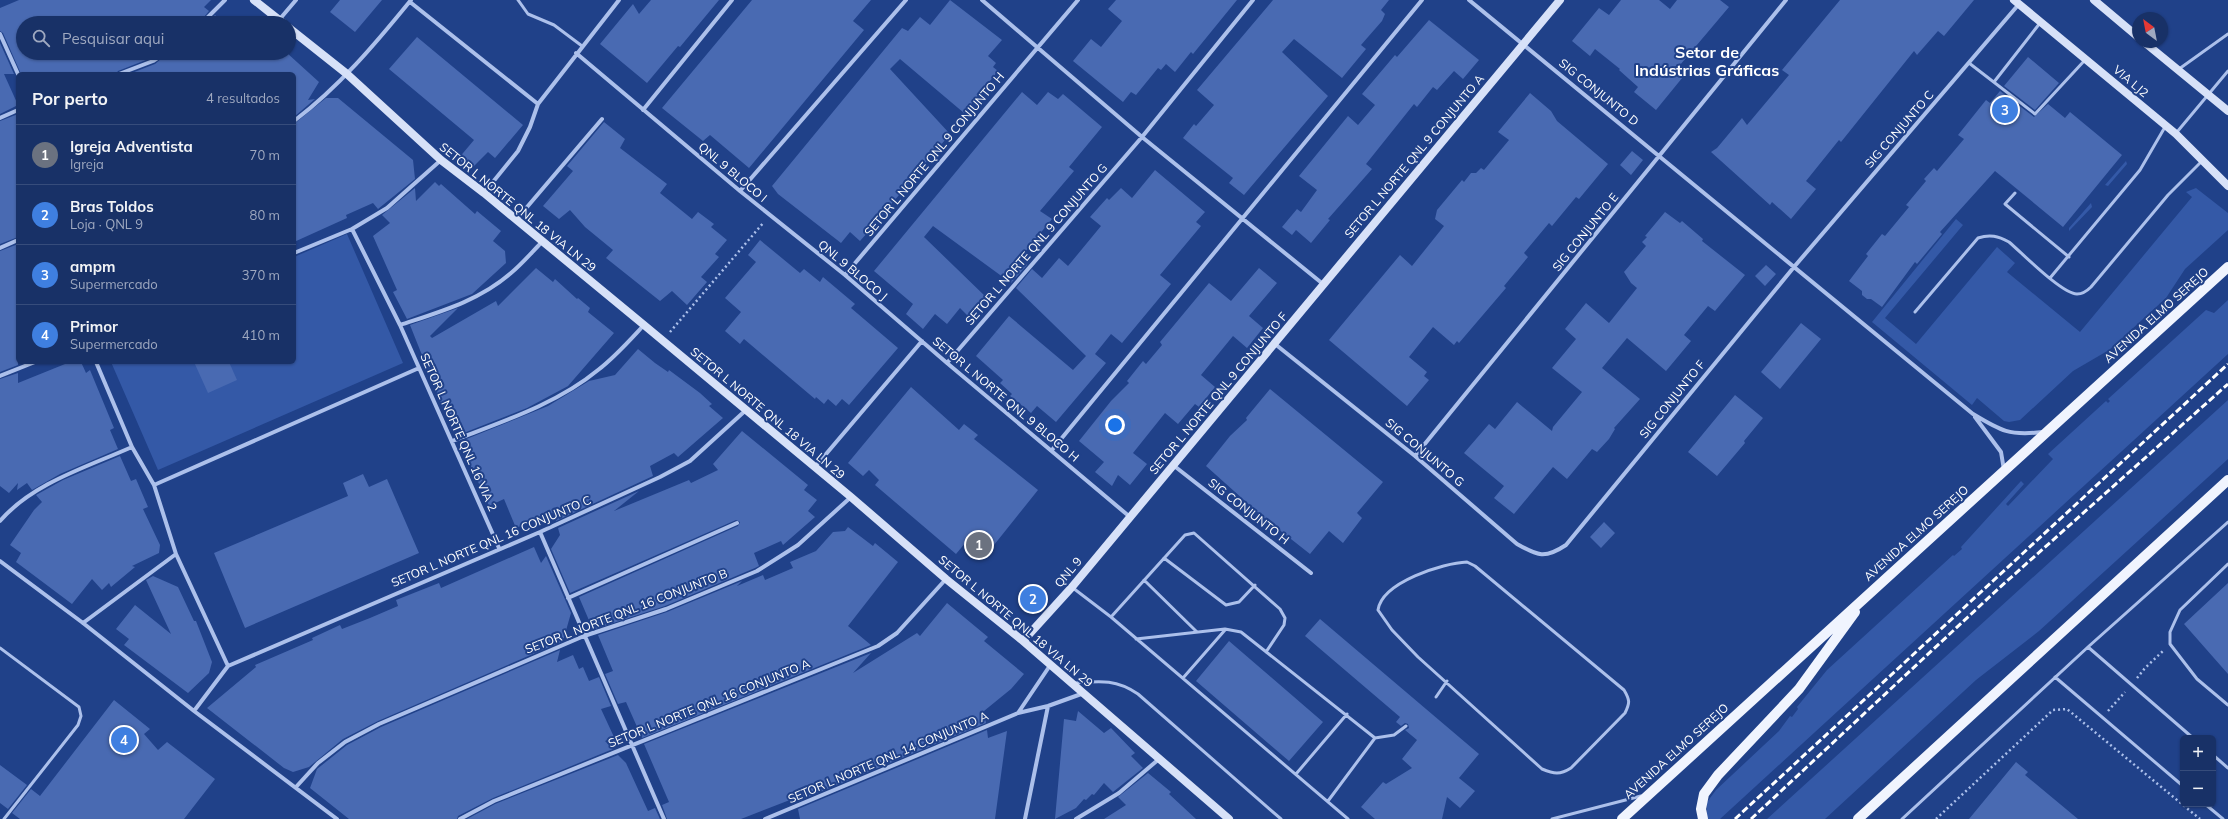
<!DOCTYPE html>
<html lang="pt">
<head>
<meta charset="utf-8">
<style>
  :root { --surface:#183167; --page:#253d70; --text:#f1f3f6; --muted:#9fa9c0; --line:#364c7b; --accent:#f8e16c }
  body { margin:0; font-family:Mulish,sans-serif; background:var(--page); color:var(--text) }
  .controls { position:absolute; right:12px; bottom:12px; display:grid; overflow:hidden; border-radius:6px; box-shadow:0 1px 3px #0004 }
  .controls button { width:36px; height:36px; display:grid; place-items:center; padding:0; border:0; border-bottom:1px solid var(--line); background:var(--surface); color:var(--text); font:20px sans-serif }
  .compass { position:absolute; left:2132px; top:12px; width:36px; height:36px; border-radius:50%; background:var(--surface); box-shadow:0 1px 3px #0004; rotate:328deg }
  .you { position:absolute; left:1115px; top:425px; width:14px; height:14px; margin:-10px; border:3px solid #fff; border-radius:50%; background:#1a73e8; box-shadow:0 0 0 6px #1a73e833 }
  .badge { display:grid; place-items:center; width:26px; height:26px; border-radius:50%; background:var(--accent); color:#fff; font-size:13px; font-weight:700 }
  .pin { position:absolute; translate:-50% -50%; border:2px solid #fff; box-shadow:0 1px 4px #0006 }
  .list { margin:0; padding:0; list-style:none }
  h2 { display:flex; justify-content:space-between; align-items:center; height:52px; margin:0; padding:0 16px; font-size:17px }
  h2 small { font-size:13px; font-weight:400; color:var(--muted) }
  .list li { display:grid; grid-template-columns:26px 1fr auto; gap:12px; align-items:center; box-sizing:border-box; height:60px; padding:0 16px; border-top:1px solid var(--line) }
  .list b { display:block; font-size:15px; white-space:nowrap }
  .list p { margin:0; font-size:13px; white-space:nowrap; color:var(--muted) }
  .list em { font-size:13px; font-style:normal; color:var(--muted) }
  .icon { flex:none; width:22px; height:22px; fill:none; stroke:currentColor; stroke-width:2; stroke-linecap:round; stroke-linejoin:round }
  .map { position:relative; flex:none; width:2228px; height:819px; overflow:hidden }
  .search { position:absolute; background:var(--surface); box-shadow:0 1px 3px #0004; left:16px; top:16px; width:280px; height:44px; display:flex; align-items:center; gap:10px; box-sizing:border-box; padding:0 14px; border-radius:22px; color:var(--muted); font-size:15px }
  .panel { position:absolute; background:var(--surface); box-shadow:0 1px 3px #0004; left:16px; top:72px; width:280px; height:292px; border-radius:6px }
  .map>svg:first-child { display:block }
</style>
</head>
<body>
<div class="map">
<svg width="2228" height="819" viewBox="0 0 2228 819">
  <rect width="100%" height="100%" fill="#204189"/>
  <path fill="#3459a7" d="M2126,161L2127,164L2108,186L2105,185Z
    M2196,188L2228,213V230L2185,269L2166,298L2109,350L2073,371L2020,420L2009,422L2004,421L1977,398L1972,405L1872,322L1956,219L1963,225L1885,318L1916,344L1997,247L2015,263L2007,272L2080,332L2192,197L2186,192Z
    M2091,203L2092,207L2069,231V228Z
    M347,234L403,363L158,470L111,362H294V257Z
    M2228,300V354L1720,819H1707V802L1716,790L1779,731L1790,716L1792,717L1798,709L1797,707L1827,670L1953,555L1954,556L1962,549L1961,547L2021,481L2024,484L2006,504L2008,506L2053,459L2048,454L2106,401L2108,403L2110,401L2108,399L2206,310L2214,313Z
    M2228,400V459L2039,631L1976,680L1825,819H1767Z"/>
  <path fill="#496ab2" d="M19,0H211L204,7L209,11L199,23H23V53H71L73,56L80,53H159L151,58L118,71L116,74H21L3,33L0,31V8Z
    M340,0H382L355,32L330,12Z
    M651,0H719L680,47L678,46L647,83L600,44L633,4L639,14Z
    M752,0H871L853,21L864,30L749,168L710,135L703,141L662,108Z
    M950,0L1002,40L988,56L996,63L993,67L998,71L964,113L900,59L890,69L950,134L868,232L860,241L850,232L841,243L778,194L772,186L902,28L908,31L920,17L930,25Z
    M1116,0H1237L1193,54L1191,52L1175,72L1166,64L1161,70L1158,68L1136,95L1131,92L1123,102L1073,61L1091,39L1101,47L1122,21L1108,9Z
    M1273,0H1389L1381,10L1385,14L1382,21L1361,45L1366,49L1342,78L1294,39L1282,52L1328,96L1244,195L1229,183L1233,178L1183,138L1194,124L1196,126L1214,105L1197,90Z
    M1621,0H1659L1670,9L1677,0H1720L1729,7L1680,65L1687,72L1656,110L1634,92L1638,87L1619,70L1620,69L1595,49L1590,56L1572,41L1599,8L1609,15Z
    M1840,0H1974L1944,36L1938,31L1917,55L1914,51L1841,142L1839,140L1806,181L1816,189L1791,219L1772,202L1770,205L1711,152L1717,148L1742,118L1747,125L1789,75L1782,70Z
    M215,15L224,23H207Z
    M1429,20L1479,60L1463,79L1454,71L1437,90L1433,87L1417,107L1414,104L1366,164L1372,169L1328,219L1330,220L1311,243L1296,230L1292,235L1282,227L1297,209L1301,212L1317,190L1299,176L1348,116L1358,125L1375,105L1362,94L1395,55L1397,57Z
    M417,37L523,125L495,158L488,152L471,169L458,159L474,140L389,69Z
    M0,43L14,74H4L18,105L0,114Z
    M168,53H287L319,82L308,100L315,99L294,117V74H129L155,64Z
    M2028,57L2059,83L2035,110L2004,86Z
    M2000,91L2034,117L2048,104L2065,118L2070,112L2122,155L2063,227L1995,171L1940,232L1942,234L1917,264L1915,262L1882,307L1871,299H1867L1862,295V291L1849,281L1868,256L1866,254L1882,234L1885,236L1909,207L1906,205L1926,181L1924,179L1934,168L1937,171L1964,139L1958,135L1986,100L1990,103Z
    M1022,92L1037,105L1048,92L1058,99L1063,94L1102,127L1069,167L1074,171L1040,211L1052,219L1020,258L1027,265L1011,283L933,226L924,237L987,298L970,318L960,308L947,324L935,314L923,329L906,314L913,304L874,271Z
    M1530,93L1551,111L1557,121L1608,164L1579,199L1576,197L1552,226L1549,223L1524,253L1528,257L1504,286L1506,288L1459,343L1457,341L1454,345L1433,327L1409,357L1427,372L1424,376L1429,380L1407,406L1329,340L1400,255L1412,266L1444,226L1435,219L1437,210L1462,180L1464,182L1471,173H1476L1481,168L1484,170L1509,140L1498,132Z
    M326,98H338L413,160L415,179L378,209L373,203L346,215L347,218L294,242V124Z
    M18,114V237L0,244V121Z
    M604,122L625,139L620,148L667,184L660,193L692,219L698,212L714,224L711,227L727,240L715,254L719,257L701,277L707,282L687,305L672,291L660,301L606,258L613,250L585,227L570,210L559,219L543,206L573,171L567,166Z
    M1632,151L1643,160L1631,175L1620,165Z
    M1155,170L1205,212L1196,222L1201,226L1160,275L1171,284L1122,343L1111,334L1095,354L1106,363L1056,422L1037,406L1031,413L1010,396L1012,394L1000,383L1003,380L976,356L1009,316L1073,370L1086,356L1016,288L1032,269L1042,278L1059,258L1068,266L1101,226L1090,217L1107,198L1109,200L1121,188L1132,198Z
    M435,182L439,186L441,184L475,214L477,211L501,231L493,241L505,251L506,263L472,294L407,319L393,292L397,290L373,236L390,223L382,215L415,188L416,201Z
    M1665,212L1680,223L1682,221L1703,239L1702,241L1745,275L1715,311L1708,306L1684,335L1691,341L1666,371L1627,338L1602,368L1640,399L1614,428L1615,429L1609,439L1597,452L1592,449L1567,479L1553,467L1514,514L1494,498L1504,486L1464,453L1489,424L1495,429L1517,402L1552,431L1553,427L1582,392L1552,368L1576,339L1565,329L1586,303L1609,323L1637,288L1631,283L1624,272L1646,246L1642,242L1647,237L1645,236Z
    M760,240L800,273L804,269L820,282L823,277L855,304L851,308L898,348L849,405L842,399L836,406L828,399L824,404L816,397L815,399L744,339L740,344L725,331L741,312L725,298L756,262L748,255Z
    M18,244V365L0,372V251Z
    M1766,265L1776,274L1765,286L1755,276Z
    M536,268L553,282L555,279L577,299L578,298L590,308L588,312L614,333L568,386L570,385L527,408L461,434L453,415L451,416L449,412L445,413L410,325L458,308L430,336L432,338L496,301L498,306Z
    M1259,268L1277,283L1249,316L1263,328L1247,348L1233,336L1201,375L1215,387L1199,407L1195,404L1178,424L1165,413L1133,453L1147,464L1130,485L1118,475L1112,486L1095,472L1104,462L1079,441L1111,401L1129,383L1127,381L1143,361L1146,364L1162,345L1160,342L1209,283L1231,301Z
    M1801,323L1821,339L1780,389L1761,372Z
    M638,349L655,363L668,372L669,370L700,393L712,404L709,406L723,418L678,457L674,453L650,466L653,476L556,521L553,513L516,528L504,499L489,506L470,464L464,440L548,406L589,381L615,375Z
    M70,362H81L86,373L90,370L114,428L110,430L118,449L60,474L32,490L27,483L17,490L18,483L9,493L0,486V379L18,373V383Z
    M194,362H229L237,380L208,393Z
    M911,387L959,430L964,424L978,435L974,439L1038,490L994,545L976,530L956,554L875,485L879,480L869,470L863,476L848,463Z
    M1270,389L1383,482L1357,513L1362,518L1343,543L1329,531L1310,554L1263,517L1206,466L1230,436L1247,420L1246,418Z
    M1735,395L1763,418L1744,441L1745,443L1717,476L1688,452Z
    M742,431L808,485L804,490L817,500L808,511L815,517L783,545L781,541L754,553L759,566L755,568L665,606L595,629L591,625L579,597L738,526L740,522L736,520L570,593L551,549L560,535L558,528L639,491L614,511L689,480L691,483L718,470L713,464Z
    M120,456L131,481L136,479L148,507L143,509L160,545L159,553L132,566L135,567L111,587L109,583L102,590L92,579L72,604L16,562L21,553L10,545L34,510L42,502L36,495L63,480Z
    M363,474L369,487L387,479L419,553L245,628L214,553L348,496L343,483Z
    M1604,522L1615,533L1601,548L1590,537Z
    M848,527L873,546L875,543L898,562L848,626L871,645L642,738L626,702L618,704L605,674L613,671L598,635L667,612L742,581L737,586L763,575L765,580L793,568L790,562L816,551L833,532L845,531Z
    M534,547L541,563L546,556L571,613L563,641L378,721L343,739L309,767L293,772L284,768L207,708L256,667L255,665L313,640L312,638L340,625L342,629L370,618L398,606L396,600L439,583L441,588Z
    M153,576L178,587L194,621H196L212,662L209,673L188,693L124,645L129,639L116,629L135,605L171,634L146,580Z
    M2228,583V674L2184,624Z
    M947,603L988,637L984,641L1024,674L1011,689L984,711L986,723L796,802L795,798L741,819H667L662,805L669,802L644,744L871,653L853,673L917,633L920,636Z
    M1320,619L1479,754L1459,778L1475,791L1460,808L1447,797L1442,819H1375L1361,807L1383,782L1386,784L1412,768L1402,759L1417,740L1405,730L1409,728L1408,724L1405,723L1401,726L1396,722L1400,717L1305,636Z
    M1229,641L1323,722L1289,761L1196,681Z
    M560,650L557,662L573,655L579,669L583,667L589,681L599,677L611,706L601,709L614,737L605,741L613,749L493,798L458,816L457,819H349L310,788L317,769L347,745L381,727Z
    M114,700L150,729L144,734L158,750L167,742L215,779L184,819H20L12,813L31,789L40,796Z
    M1078,711L1104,733L1111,728L1135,753L1131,756L1143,768L1113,792L1104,783L1094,795L1092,794L1086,800L1084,799L1076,808L1055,819L1064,719L1076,721Z
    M987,730L988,738L1007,731L995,819H800L798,809Z
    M618,755L626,763L648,811L655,808L660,819H467L495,804Z
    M2016,762L2028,772L2025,775L2078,819H1969Z
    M0,765L27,785L8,809L0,803Z
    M1148,773L1171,792L1169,794L1196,819H1104L1126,805L1118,797Z"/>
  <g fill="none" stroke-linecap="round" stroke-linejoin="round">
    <path stroke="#acc0eb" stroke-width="2.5" stroke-dasharray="2 3" stroke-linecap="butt" d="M670,332L764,222
      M2137,678L2145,668L2163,651
      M2108,711L2125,692
      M1936,819L2053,710L2067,709L2200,819"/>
    <path stroke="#acc0eb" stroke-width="3" d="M518,0L528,14L554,25L582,46
      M1969,63L2035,114L2085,60
      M2179,69L2228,34
      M1994,82L2040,23
      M2177,132L2228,71
      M2015,193L2005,204L2069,257
      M2050,278L2140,170L2165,127
      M1915,312L1978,238C1990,234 1998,236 2009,242C2022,253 2062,294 2077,294C2083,294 2087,291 2091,287L2168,195L2202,161
      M1164,558L1226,605L1239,602L1255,585
      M1467,562L1475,566L1624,690C1630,700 1630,703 1625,713L1571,768C1560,775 1554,774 1542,769L1418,657L1392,630L1378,610C1382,582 1443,563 1467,562Z
      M2228,564L2180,610L2170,632V644L2197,679L2228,705
      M1144,580L1197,632
      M1073,588L1111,617L1348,819
      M1111,617L1185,535L1194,533L1280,609L1285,618L1284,625L1266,652
      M1136,639L1225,629L1241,632L1375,738L1394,735L1406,726
      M2088,647L2193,738
      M0,648L79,707L81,716L78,725L4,819
      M2055,677L2183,786
      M1183,678L1225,630
      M1075,683C1100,681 1116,679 1138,694L1281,819
      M1436,697L1447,681
      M2213,755L2228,768
      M1296,774L1347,714
      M1328,801L1375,738
      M2205,804L2223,819
      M1552,819L1641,796
      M1902,819L2088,647L2228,522"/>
    <path stroke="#acc0eb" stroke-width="4" d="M982,0L1142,137L1323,284
      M1469,0L1973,414C2001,431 2009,436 2043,432
      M410,2L538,104
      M279,20L296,0
      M202,23L225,0
      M0,34L18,74
      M576,53L740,191L845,275L947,363L1130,517
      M119,74L153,61L165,53
      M643,110L732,0
      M0,118L18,110
      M294,121C339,87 376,43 411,0
      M740,191L906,0
      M484,193L518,151L530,127L538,104L619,0
      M516,220L602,119
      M352,229L400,325L499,548
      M0,248L18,240
      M294,253L352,229L387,208L441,160
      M845,275L1078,0
      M400,325C439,312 479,301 511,273C522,264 532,252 542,242
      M1275,344L1415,456L1517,544C1538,556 1545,559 1566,545L1794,267L2019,4
      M96,362L132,447L154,485L176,554L228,666
      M947,363L1142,137L1253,0
      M0,376L35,362
      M1975,417L2001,452L2004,470
      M452,441C501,422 557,404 598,370C615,357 629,341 644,325
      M1052,450L1422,0
      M1415,456L1786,0
      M1173,465L1311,573
      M815,467L922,341
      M154,485L419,368
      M0,521C33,483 87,467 132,447
      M540,532L664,819
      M0,561L83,623L194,711L337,819
      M568,598L737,523
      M83,623L176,554
      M194,711L228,666L540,532L660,477L690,461L746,410
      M1018,713L1051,664
      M296,787L318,763L345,742L379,724L584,636L666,609L757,571L798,545L851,497
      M460,819L494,801L878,646L897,633L946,579
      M765,819L1018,713L1048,706L1084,693
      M1025,819L1048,706
      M1076,819L1119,793L1159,759"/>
    <path stroke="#d7e1f8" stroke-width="8" d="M254,0L283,23
      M2014,0L2176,134L2228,186
      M2094,0L2138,37
      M289,28L347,74L441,160L484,193L644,325L851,497L946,579L1023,641L1229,819
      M2144,42L2228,111
      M1023,641L1072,587L1560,0"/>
    <path stroke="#f0f4fe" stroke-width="10" d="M1622,819L2228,267
      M1703,819L1701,809L1704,794L1718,775L1799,689L1855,612
      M1858,819L2228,480"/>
    <path stroke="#fff" stroke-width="3" stroke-dasharray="7 3" stroke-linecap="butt" d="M1735,819L2228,364
      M1751,819L1998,589L2228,384"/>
  </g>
  <g text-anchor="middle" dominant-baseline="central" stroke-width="4" stroke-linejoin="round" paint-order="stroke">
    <g font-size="12" fill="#fff" stroke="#204189">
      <text transform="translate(2131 81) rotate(40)">VIA LJ2</text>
      <text transform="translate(1599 92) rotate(39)">SIG CONJUNTO D</text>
      <text transform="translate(1899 129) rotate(-49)">SIG CONJUNTO C</text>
      <text transform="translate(934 154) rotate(-50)">SETOR L NORTE QNL 9 CONJUNTO H</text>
      <text transform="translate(1414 156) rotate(-50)">SETOR L NORTE QNL 9 CONJUNTO A</text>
      <text transform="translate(733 172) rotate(40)">QNL 9 BLOCO I</text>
      <text transform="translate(518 207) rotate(39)">SETOR L NORTE QNL 18 VIA LN 29</text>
      <text transform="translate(1585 232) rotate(-51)">SIG CONJUNTO E</text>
      <text transform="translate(1036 244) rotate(-49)">SETOR L NORTE QNL 9 CONJUNTO G</text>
      <text transform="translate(853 270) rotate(40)">QNL 9 BLOCO J</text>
      <text transform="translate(2156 315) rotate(-42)">AVENIDA ELMO SEREJO</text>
      <text transform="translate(1218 393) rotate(-50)">SETOR L NORTE QNL 9 CONJUNTO F</text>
      <text transform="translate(1006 399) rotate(40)">SETOR L NORTE QNL 9 BLOCO H</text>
      <text transform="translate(1672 399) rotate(-51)">SIG CONJUNTO F</text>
      <text transform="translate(768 413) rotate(40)">SETOR L NORTE QNL 18 VIA LN 29</text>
      <text transform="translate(459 432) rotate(66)">SETOR L NORTE QNL 16 VIA 2</text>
      <text transform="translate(1425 452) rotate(40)">SIG CONJUNTO G</text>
      <text transform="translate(1249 511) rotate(38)">SIG CONJUNTO H</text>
      <text transform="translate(1916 533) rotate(-42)">AVENIDA ELMO SEREJO</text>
      <text transform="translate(491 541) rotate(-23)">SETOR L NORTE QNL 16 CONJUNTO C</text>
      <text transform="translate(1068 572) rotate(-50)">QNL 9</text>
      <text transform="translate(626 611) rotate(-21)">SETOR L NORTE QNL 16 CONJUNTO B</text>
      <text transform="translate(1016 621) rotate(40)">SETOR L NORTE QNL 18 VIA LN 29</text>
      <text transform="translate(709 703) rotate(-22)">SETOR L NORTE QNL 16 CONJUNTO A</text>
      <text transform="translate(1676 751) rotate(-42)">AVENIDA ELMO SEREJO</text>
      <text transform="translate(888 757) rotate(-23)">SETOR L NORTE QNL 14 CONJUNTO A</text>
    </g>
    <g font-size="16" font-weight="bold" fill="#fff" stroke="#204189">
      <text x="1707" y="52">Setor de<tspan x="1707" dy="18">Indústrias Gráficas</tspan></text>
    </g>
  </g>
</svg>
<div class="controls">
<button>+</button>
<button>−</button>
</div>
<svg class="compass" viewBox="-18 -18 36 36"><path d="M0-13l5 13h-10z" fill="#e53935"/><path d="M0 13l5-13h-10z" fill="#9fa9c0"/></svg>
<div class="you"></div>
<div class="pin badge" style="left:979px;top:545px;background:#6b7280">1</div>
<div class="pin badge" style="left:1033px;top:599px;background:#3f7fe0">2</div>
<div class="pin badge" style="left:2005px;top:110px;background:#3f7fe0">3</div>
<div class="pin badge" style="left:124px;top:740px;background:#3f7fe0">4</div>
<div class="search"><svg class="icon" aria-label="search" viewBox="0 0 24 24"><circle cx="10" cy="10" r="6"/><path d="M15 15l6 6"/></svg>Pesquisar aqui</div>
<section class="panel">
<h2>Por perto<small>4 resultados</small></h2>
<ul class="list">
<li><span class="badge" style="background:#6b7280">1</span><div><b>Igreja Adventista</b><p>Igreja</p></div><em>70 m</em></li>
<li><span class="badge" style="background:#3f7fe0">2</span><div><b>Bras Toldos</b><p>Loja · QNL 9</p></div><em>80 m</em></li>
<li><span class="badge" style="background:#3f7fe0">3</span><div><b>ampm</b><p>Supermercado</p></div><em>370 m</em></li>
<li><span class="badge" style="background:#3f7fe0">4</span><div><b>Primor</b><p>Supermercado</p></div><em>410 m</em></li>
</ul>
</section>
</div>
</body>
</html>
